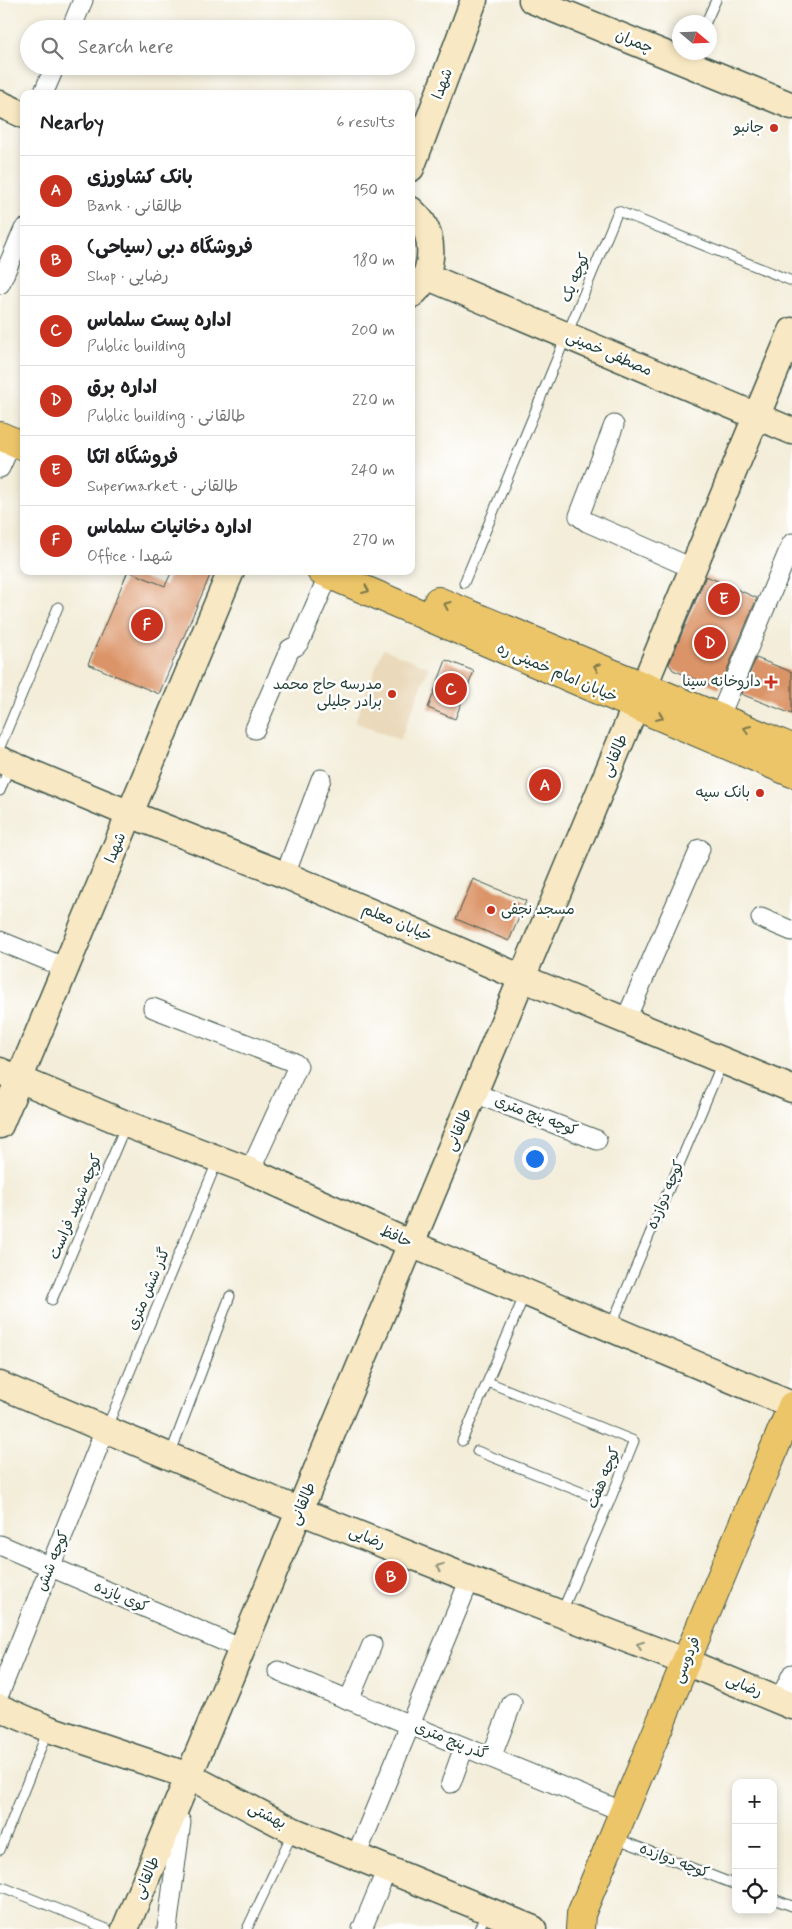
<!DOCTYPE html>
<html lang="en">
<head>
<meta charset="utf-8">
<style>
  :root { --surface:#fff; --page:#f2f2f2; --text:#202124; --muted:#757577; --line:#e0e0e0; --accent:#c8321e }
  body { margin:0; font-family:Mynerve,"Playpen Sans Arabic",sans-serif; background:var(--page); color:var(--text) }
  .controls { position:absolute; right:15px; bottom:15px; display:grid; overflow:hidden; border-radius:10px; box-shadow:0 2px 8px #0003 }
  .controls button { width:45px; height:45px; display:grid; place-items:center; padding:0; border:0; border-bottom:1px solid var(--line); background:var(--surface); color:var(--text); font:25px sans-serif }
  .compass { position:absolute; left:672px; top:15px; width:45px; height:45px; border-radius:50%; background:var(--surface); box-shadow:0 2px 8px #0003; rotate:109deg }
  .you { position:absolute; left:534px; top:1158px; width:18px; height:18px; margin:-12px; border:4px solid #fff; border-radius:50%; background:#1a73e8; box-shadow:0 0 0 8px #1a73e833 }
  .badge { display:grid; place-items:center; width:32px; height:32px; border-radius:50%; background:var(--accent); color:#fff; font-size:16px; font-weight:700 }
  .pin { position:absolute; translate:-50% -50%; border:2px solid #fff; box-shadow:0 1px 5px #0006 }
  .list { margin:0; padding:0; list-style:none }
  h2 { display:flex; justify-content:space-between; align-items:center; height:65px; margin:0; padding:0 20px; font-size:21px }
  h2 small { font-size:16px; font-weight:400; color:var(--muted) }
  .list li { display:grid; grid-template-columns:32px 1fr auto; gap:15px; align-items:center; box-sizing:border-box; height:70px; padding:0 20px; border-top:1px solid var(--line) }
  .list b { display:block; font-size:19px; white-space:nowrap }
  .list p { margin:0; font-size:16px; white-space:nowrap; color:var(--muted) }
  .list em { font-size:16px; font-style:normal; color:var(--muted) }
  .icon { flex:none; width:28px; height:28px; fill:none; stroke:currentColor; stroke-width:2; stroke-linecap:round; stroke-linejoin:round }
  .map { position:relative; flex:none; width:792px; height:1929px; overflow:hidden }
  .search { position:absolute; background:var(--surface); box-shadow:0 2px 8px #0003; left:20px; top:20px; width:395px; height:55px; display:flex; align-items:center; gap:12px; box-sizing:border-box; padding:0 18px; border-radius:28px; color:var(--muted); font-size:19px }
  .panel { position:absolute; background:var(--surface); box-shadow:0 2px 8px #0003; left:20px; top:90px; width:395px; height:485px; border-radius:10px }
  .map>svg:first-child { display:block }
</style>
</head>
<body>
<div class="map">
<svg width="792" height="1929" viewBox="0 0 792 1929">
  <rect width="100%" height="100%" fill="#fff"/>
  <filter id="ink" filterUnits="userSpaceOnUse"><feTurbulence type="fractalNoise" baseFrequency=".02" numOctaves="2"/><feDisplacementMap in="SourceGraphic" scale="10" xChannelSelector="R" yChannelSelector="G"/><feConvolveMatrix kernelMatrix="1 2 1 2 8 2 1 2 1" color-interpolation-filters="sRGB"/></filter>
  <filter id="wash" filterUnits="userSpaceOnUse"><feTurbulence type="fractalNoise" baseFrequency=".0096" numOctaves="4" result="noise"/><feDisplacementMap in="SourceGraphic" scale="20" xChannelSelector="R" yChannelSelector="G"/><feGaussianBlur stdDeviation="1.12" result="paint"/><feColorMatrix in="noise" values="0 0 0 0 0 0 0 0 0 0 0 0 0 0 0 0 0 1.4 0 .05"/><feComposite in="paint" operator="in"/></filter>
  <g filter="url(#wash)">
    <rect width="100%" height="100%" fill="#f3edd9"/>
    <path fill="#ead9ba" d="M383,649L429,667L400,740L355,722Z"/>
    <g id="blocks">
      <path fill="#db9468" d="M128,571L165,586L172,571H212L159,694L88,664Z
        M706,576L757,598L719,689L673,670L669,664Z
        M756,658L792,672V714L741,694Z
        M446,660L474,671L455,719L428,708Z
        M473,879L526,901L509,941L456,919Z"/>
    </g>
  </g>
  <g filter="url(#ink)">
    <use href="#blocks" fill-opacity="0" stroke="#3f574d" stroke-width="1"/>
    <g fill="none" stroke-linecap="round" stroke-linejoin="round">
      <g stroke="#3f574d" stroke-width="11">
        <path id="lane" d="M706,22L716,0
          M464,583L618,211L792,281
          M0,747L58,607
          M0,791L10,765
          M52,1300L125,1127
          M611,1326L722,1063
          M488,1382L634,1441L609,1503L562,1611
          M107,1427L217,1162
          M462,1441L525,1294
          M477,1451L609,1503
          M170,1455L230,1296
          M615,1838L736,1885
          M0,1850L48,1730
          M0,1886L107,1929
          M773,1899L792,1906
          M247,1929L293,1832
          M479,1929L486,1913"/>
      </g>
      <g stroke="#3f574d" stroke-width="21">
        <path id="street" d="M71,29L83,0
          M43,94L55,66
          M0,284L24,229
          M614,425L579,516L587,522L692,568
          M0,468L12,441
          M719,718L792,543
          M255,729L290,649L296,646L300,641L329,574
          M285,875L321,779
          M761,918L792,931
          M0,941L66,968
          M153,1008L293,1062L298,1066L250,1171
          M626,1019L700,849
          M474,1093L597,1140
          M0,1545L242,1649
          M278,1671L624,1812
          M0,1692L105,1430
          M349,1700L372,1645
          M779,1701L792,1674
          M491,1758L512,1703
          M451,1783L464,1747
          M356,1856L470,1579
          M167,1929L181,1822
          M362,1929L387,1869"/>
      </g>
      <g stroke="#3f574d" stroke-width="29">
        <path id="secondary" d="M532,0L792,106
          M0,104L24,115
          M411,168L474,0
          M411,210C415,214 419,218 422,222C436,244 432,279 411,295
          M426,276L792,431
          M0,760L130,814L285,875L522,978L792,1089
          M0,1071L126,1124L250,1171L411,1244L792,1405
          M0,1125L231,571
          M0,1385L300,1511L470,1579L686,1662L792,1706
          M0,1708L49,1729L189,1776L294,1831L533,1929
          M125,1929L792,331"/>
      </g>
      <g stroke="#3f574d" stroke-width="30">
        <path id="primary" d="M0,436L24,446
          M321,571L792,773
          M438,601L792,748
          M580,1929L581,1914L792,1406"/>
      </g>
      <use href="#lane" stroke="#fff" stroke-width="9"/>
      <use href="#street" stroke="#fff" stroke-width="19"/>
      <use href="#secondary" stroke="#f8e8c3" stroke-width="26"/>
      <use href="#primary" stroke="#edc569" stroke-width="28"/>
    </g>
    <defs><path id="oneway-chevron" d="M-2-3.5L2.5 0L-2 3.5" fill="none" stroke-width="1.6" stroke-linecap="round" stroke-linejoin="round" transform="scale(1.25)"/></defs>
    <g stroke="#7c7a4c">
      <use href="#oneway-chevron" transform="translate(366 590) rotate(23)"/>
      <use href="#oneway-chevron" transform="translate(447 605) rotate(-157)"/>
      <use href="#oneway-chevron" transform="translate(597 667) rotate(-157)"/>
      <use href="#oneway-chevron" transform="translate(660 717) rotate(23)"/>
      <use href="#oneway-chevron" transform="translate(747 729) rotate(-157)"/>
    </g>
    <g stroke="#8c927c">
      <use href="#oneway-chevron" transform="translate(440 1567) rotate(-158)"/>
      <use href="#oneway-chevron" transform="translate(640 1645) rotate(-159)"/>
    </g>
  </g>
  <g fill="#c8321e" stroke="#fff" stroke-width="2">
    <circle cx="774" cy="128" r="5"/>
    <path d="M768.5 674.5h5v5h5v5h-5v5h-5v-5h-5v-5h5z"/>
    <circle cx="392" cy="694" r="5"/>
    <circle cx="760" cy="793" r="5"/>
    <circle cx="491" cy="910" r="5"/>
  </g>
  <g text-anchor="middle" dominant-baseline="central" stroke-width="5" stroke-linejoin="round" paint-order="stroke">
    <g font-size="15" fill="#1f3d34" stroke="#fff">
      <text transform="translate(634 42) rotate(22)">چمران</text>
      <text transform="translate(443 84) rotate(-69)">شهدا</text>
      <text transform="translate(576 278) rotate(-67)">کوچه یک</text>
      <text transform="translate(609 354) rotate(23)">مصطفی خمینی</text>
      <text transform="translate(557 673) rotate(23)">خیابان امام خمینی ره</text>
      <text transform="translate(615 756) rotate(-67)">طالقانی</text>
      <text transform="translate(116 848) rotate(-67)">شهدا</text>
      <text transform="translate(397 923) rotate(23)">خیابان معلم</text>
      <text transform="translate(536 1116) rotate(21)">کوچه پنج متری</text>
      <text transform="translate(459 1130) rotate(-67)">طالقانی</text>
      <text transform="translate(666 1195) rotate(-67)">کوچه دوازده</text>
      <text transform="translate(76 1207) rotate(-67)">کوچه شهید فراست</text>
      <text transform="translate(396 1237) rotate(24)">حافظ</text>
      <text transform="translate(149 1289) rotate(-67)">گذر شش متری</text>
      <text transform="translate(604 1478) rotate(-68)">کوچه هفت</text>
      <text transform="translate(303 1504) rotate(-67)">طالقانی</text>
      <text transform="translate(367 1538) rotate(22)">رضایی</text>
      <text transform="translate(53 1561) rotate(-68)">کوچه شش</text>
      <text transform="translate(121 1597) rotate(23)">کوی یازده</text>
      <text transform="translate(687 1660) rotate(-67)">فردوسی</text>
      <text transform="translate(744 1686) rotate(23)">رضایی</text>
      <text transform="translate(451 1741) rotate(22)">گذر پنج متری</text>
      <text transform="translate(267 1816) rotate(27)">بهشتی</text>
      <text transform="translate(674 1861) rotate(21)">کوچه دوازده</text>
      <text transform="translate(147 1878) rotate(-67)">طالقانی</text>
    </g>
    <g font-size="15" fill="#1f3d34" stroke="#fff" text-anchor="end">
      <text x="764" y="128">جانبو</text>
      <text x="761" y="682">داروخانه سینا</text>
      <text x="382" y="685">مدرسه حاج محمد<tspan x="382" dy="17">برادر جلیلی</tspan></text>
      <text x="750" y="793">بانک سپه</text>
      <text x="501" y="910" text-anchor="start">مسجد نجفی</text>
    </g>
  </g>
</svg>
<div class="controls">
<button>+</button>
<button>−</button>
<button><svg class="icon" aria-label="locate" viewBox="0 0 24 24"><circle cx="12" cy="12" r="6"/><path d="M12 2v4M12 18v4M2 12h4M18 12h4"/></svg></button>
</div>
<svg class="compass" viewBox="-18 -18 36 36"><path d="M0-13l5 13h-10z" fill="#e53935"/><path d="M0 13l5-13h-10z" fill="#757577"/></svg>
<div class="you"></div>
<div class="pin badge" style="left:545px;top:785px">A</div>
<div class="pin badge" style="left:391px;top:1577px">B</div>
<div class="pin badge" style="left:451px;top:689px">C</div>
<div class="pin badge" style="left:710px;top:643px">D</div>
<div class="pin badge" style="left:724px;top:599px">E</div>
<div class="pin badge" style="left:147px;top:625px">F</div>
<div class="search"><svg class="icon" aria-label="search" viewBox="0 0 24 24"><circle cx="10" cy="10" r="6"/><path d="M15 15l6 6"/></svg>Search here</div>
<section class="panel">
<h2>Nearby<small>6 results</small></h2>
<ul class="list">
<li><span class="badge">A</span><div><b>بانک کشاورزی</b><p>Bank · طالقانی</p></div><em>150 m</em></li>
<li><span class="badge">B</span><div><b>فروشگاه دبی (سیاحی)</b><p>Shop · رضایی</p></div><em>180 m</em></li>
<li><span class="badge">C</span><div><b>اداره پست سلماس</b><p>Public building</p></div><em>200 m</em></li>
<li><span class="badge">D</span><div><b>اداره برق</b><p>Public building · طالقانی</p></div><em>220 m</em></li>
<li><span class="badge">E</span><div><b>فروشگاه اتکا</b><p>Supermarket · طالقانی</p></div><em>240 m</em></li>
<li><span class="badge">F</span><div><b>اداره دخانیات سلماس</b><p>Office · شهدا</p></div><em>270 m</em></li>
</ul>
</section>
</div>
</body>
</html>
